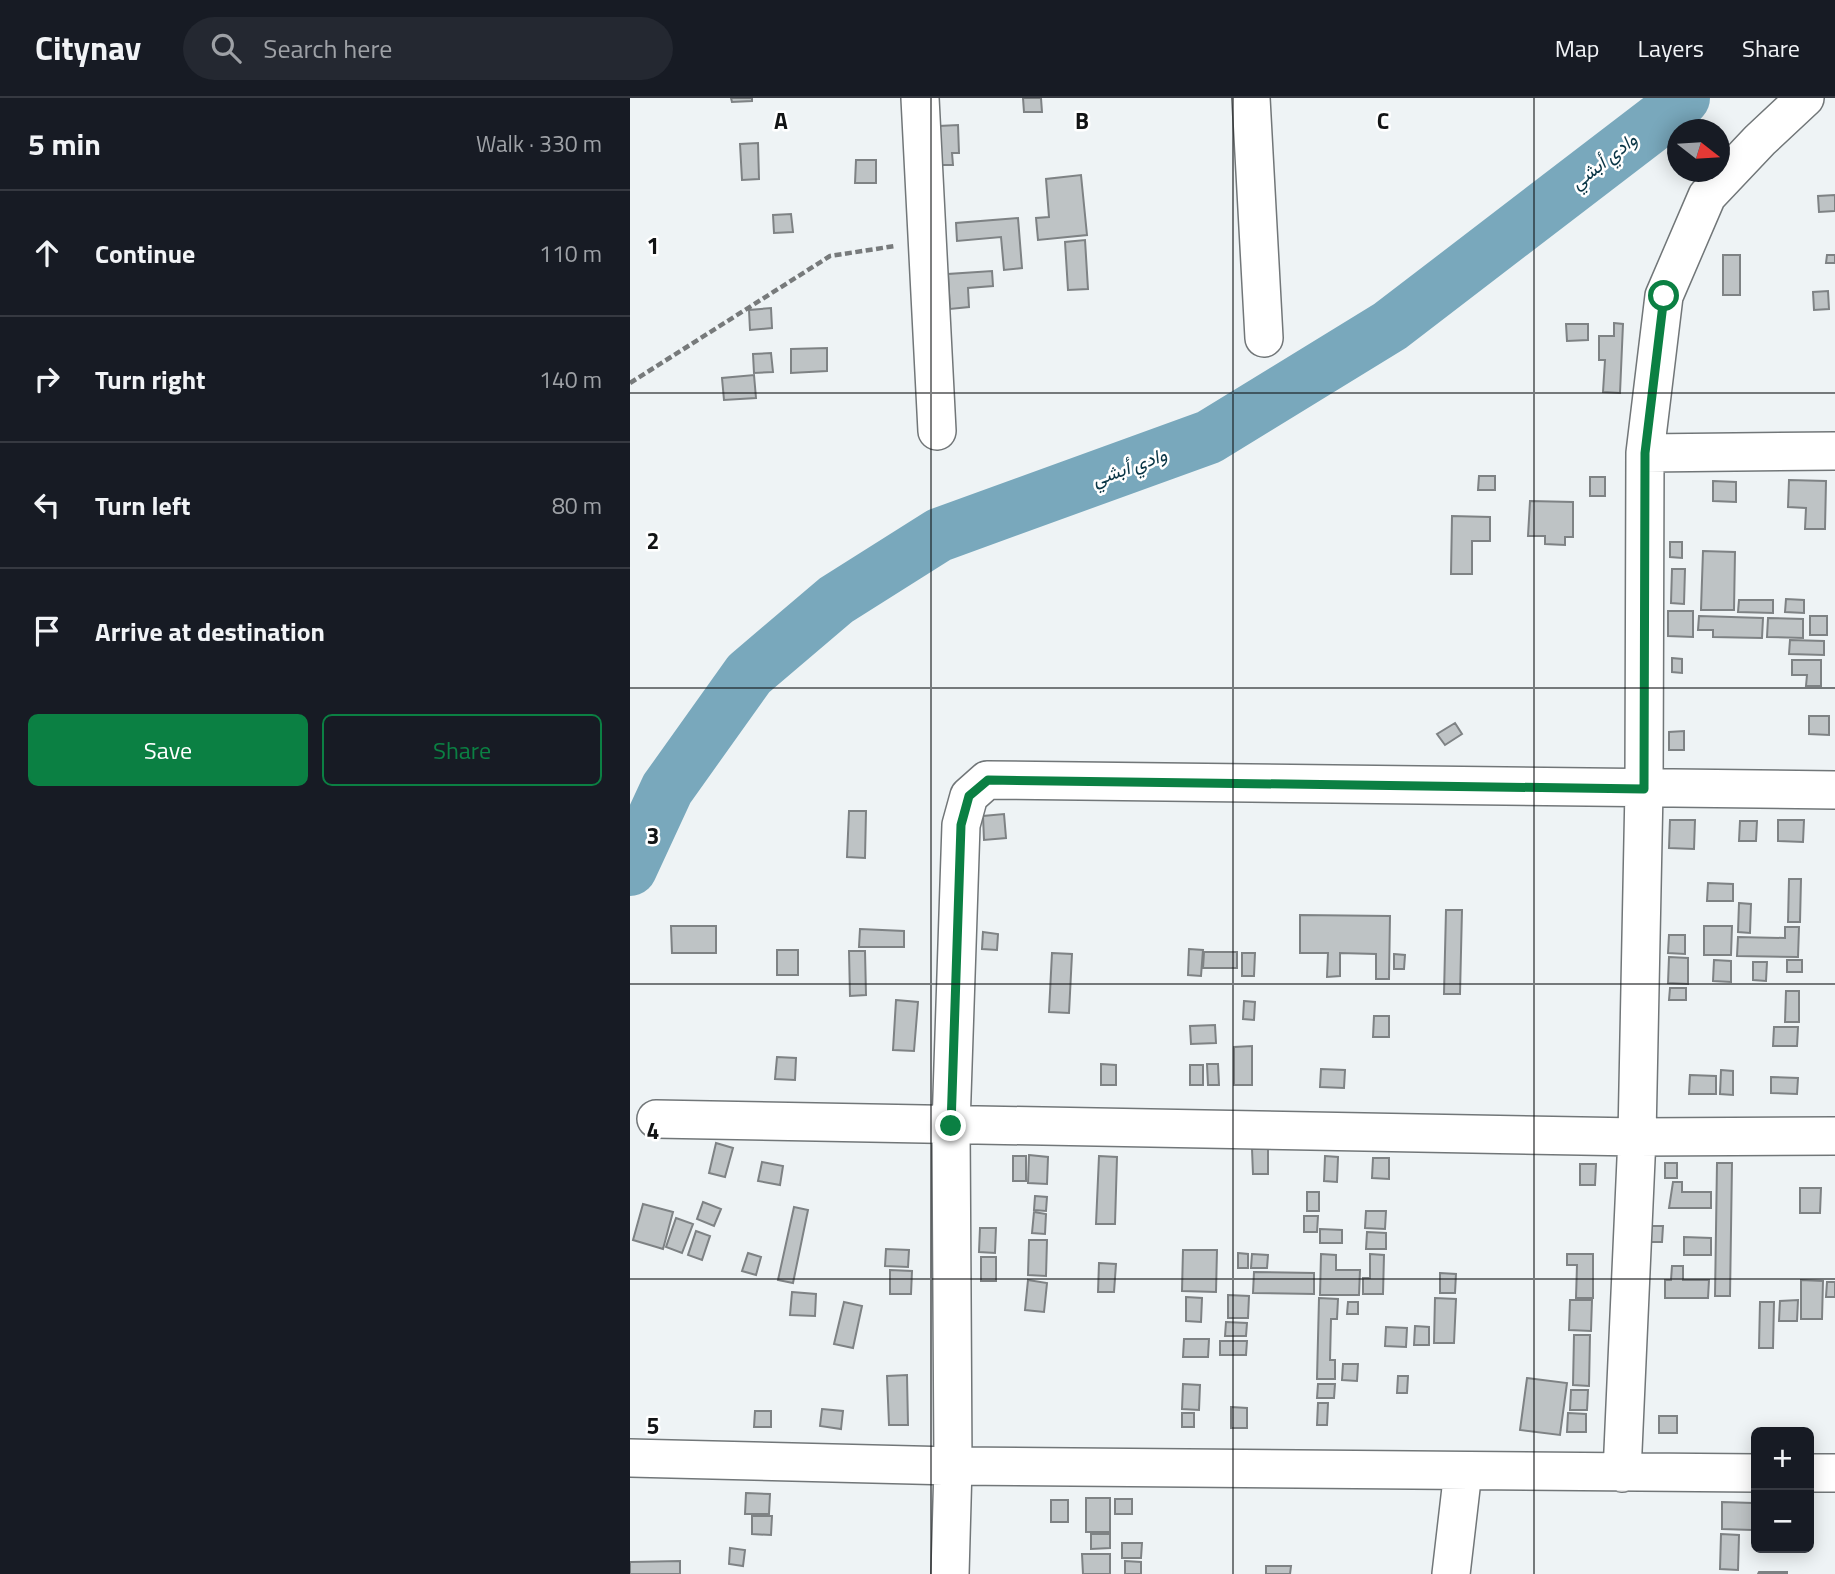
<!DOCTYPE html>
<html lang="en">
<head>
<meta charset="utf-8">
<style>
  :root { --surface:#171b24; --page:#242831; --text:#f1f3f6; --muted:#9ea1a6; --line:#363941; --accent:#0b8043 }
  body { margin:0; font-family:"Titillium Web",Vazirmatn,sans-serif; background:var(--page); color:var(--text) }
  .controls { position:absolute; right:21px; bottom:21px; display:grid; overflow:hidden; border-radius:10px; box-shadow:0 4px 18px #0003 }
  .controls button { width:63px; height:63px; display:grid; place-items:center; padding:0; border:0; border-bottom:2px solid var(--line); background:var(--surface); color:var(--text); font:35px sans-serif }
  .compass { position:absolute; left:1037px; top:21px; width:63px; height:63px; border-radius:50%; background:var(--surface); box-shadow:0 4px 18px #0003; rotate:107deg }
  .stop { position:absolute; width:21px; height:21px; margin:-16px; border:5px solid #0b8043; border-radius:50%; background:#fff }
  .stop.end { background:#0b8043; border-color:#fff; box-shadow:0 2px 7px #0008 }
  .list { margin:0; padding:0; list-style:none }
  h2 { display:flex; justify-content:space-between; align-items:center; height:91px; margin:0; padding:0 28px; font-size:30px }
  h2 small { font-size:23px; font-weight:400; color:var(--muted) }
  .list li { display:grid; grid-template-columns:46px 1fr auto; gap:21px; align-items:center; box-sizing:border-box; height:126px; padding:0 28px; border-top:2px solid var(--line) }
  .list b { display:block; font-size:26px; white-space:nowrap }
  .list em { font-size:23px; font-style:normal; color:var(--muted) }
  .actions { display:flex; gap:14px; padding:21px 28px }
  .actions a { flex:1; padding:16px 0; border:2px solid var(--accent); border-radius:10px; text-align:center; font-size:24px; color:var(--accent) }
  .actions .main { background:var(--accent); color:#fff }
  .icon { flex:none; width:38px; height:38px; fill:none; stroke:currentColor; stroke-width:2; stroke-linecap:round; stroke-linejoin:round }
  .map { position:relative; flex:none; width:1205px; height:1476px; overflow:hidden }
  header { display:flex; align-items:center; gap:42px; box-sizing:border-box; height:98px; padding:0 35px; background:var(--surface); border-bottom:2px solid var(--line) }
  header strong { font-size:33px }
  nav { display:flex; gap:38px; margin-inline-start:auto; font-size:24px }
  .search { width:490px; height:63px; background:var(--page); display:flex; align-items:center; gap:18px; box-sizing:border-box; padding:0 24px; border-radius:38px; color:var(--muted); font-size:26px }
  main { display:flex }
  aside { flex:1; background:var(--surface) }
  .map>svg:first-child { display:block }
</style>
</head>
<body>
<header>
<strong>Citynav</strong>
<div class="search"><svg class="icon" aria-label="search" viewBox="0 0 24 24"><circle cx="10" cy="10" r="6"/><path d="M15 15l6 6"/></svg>Search here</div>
<nav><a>Map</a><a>Layers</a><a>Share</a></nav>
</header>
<main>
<aside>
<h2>5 min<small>Walk · 330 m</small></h2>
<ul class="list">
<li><svg class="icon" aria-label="ahead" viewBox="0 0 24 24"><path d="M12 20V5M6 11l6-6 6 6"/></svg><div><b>Continue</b></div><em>110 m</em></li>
<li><svg class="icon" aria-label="right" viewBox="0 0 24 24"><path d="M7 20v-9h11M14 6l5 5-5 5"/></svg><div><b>Turn right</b></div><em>140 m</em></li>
<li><svg class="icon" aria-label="left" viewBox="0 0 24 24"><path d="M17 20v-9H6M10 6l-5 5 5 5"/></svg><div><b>Turn left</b></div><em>80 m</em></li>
<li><svg class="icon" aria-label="arrive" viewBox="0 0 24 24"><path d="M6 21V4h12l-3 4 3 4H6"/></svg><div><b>Arrive at destination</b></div></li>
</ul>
<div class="actions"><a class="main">Save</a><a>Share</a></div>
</aside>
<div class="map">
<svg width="1205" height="1476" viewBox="0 0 1205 1476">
  <rect width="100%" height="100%" fill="#eef3f5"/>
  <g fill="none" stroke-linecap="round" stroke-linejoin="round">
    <path stroke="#79a8bc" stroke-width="54" d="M0,771L37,691L119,576L206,502L309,437L579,339L760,228L1042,12L1053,0"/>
  </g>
  <path fill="#bec3c5" stroke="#7e8284" stroke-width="2" d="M101,0H122V3L102,4Z
    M393,0H411L412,14H394Z
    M328,27L329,55H322L323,67H311L309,28Z
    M128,45L129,81L112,82L110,46Z
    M226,62H246V85H225Z
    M451,77L457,137L408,142L406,120L419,119L416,81Z
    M1205,97V113L1189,114L1188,98Z
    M161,116L163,134L144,135L143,117Z
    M388,120L392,170L374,172L371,139L327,143L326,125Z
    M455,142L458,191L438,192L435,144Z
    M1093,157H1110V197H1093Z
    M1197,157H1205V165H1196Z
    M362,173L363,188L338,190L339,209L320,211L318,176Z
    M1198,193L1199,211L1184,212L1183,194Z
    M141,210L142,230L120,232L119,212Z
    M984,225L993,226L990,295L973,294L975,262H969V238H984Z
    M936,226H958V242L937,243Z
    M197,250V273L161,275V251Z
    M141,255L143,274L124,275L123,256Z
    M124,277L126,300L94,302L92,280Z
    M849,378H865V392H848Z
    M960,379H975V398H960Z
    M1159,382L1196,383L1195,431H1175L1176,410L1158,409Z
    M1083,383L1106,384V404L1083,403Z
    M900,403L943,404V439H935V447L915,446V438H898Z
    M822,418L860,419V443H842V476H821Z
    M1040,444H1052V460L1040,459Z
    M1073,453L1105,454L1104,512H1071Z
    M1042,471H1055L1054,506L1041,505Z
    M1156,501L1174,502V515L1155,514Z
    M1109,502H1143V515L1108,514Z
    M1038,513H1063V539L1038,538Z
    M1069,518L1133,520L1132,540L1083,539V532H1068Z
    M1180,518H1197V537H1180Z
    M1138,520L1173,521V540L1137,539Z
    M1160,542L1194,543V557L1159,556Z
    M1042,560L1052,561V575L1042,574Z
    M1162,562H1191V588H1176L1177,577H1162Z
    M1179,618H1199V637L1179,636Z
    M825,625L832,636L815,647L807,636Z
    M1054,633V652H1039V634Z
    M219,713H236L235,760L217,759Z
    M374,716L376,740L354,742L353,718Z
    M1040,722H1065L1064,751L1039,750Z
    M1148,722H1174L1173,744L1148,743Z
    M1110,723H1127L1126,743H1109Z
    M1159,781H1171L1170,824H1158Z
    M1078,785L1103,786V803H1077Z
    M1109,805L1121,806L1120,835L1108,834Z
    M816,812H832L830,896H814Z
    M670,817L760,818L759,881H746V856L710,855V878L697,879L698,855H670Z
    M41,828H86V855H42Z
    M1074,828H1102L1101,857H1074Z
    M1155,829H1169L1168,859L1107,858L1108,839L1155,840Z
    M230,831L274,833V849H229Z
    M353,834L368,836L367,852L352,851Z
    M1039,837H1055V856L1038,855Z
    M559,851L573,852L571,878L558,877Z
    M147,852H168V877H147Z
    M219,853H235L236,897L220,898Z
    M574,854H607V870H573Z
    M422,855L442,856L439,915L419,914Z
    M612,855H625L624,878H612Z
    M764,856L775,857L774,871H764Z
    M1039,859L1058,860V886L1038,885Z
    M1084,862L1101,863V884L1083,883Z
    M1157,862H1172V874H1157Z
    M1123,864H1137L1136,883L1123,882Z
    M1040,890H1056V902H1039Z
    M1156,893H1169V924H1155Z
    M266,902L288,904L284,953L263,952Z
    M614,903L625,904L624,922L613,921Z
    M744,918H759V939H743Z
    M585,927L586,945L561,946L560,928Z
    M1144,929H1168L1167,948H1143Z
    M622,948V987H604V949Z
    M147,959L166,960L165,982L145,981Z
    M471,966L486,967V987H471Z
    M577,966H588L589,987H578Z
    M560,967H573V987H560Z
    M691,971L715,972L714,990L690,989Z
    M1091,972L1103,973V997L1090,996Z
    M1060,977L1086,978V996H1059Z
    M1141,979L1168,980L1167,996L1141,995Z
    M86,1045L103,1050L95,1079L79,1075Z
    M638,1050V1076H623L622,1051Z
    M399,1057L418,1059L417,1086L398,1085Z
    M383,1058H396V1083H383Z
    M469,1058L487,1059L485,1126H466Z
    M695,1058L708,1059L707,1084L694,1083Z
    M743,1060H759V1081L742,1080Z
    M132,1064L153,1068L150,1087L128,1083Z
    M1035,1065H1047V1080H1035Z
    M1087,1065H1102L1100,1198H1085Z
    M950,1066H966L965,1087H950Z
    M1043,1084H1052V1094H1081V1110H1039Z
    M1170,1090H1191L1190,1115H1170Z
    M677,1094H689V1113H677Z
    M405,1098L417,1099L416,1113L404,1112Z
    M73,1104L91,1111L84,1128L67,1121Z
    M13,1106L43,1114L33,1151L3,1142Z
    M164,1109L178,1112L163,1185L148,1182Z
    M736,1113H756L755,1131L735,1130Z
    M404,1114L416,1116L415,1136L402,1135Z
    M674,1118H688L687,1134H674Z
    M46,1120L63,1126L52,1155L36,1149Z
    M1021,1128H1033L1032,1144H1021Z
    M350,1130H366L365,1155L349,1154Z
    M690,1131L712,1132V1145H690Z
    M66,1133L80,1138L72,1162L58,1157Z
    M737,1134L756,1135V1151H736Z
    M1054,1139L1081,1140V1157H1054Z
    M399,1142H417L416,1178L398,1177Z
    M256,1151L279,1152L278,1169L255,1168Z
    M553,1152H587L586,1194L552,1193Z
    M118,1155L131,1159L126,1177L112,1173Z
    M608,1155L618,1156V1170H608Z
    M622,1156L638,1157L637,1170H621Z
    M691,1156L706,1157V1172H730L729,1197H690Z
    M740,1156L754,1157L753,1196H733V1180H740Z
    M937,1156H963V1200H946L947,1167H937Z
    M351,1159H366V1183H351Z
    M469,1165L486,1166L484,1194H468Z
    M1042,1168H1053V1182H1079L1078,1200H1035V1182H1041Z
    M260,1172L282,1173L281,1196H260Z
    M624,1174L684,1175V1196L623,1195Z
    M810,1175L826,1176L825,1195H810Z
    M398,1182L417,1185L414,1214L395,1212Z
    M1171,1182L1193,1183L1192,1221H1171Z
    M1197,1184H1205V1199H1196Z
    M162,1194L186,1196L185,1218L160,1217Z
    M598,1197L619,1198L618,1220H598Z
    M556,1199L572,1200L571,1224L556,1223Z
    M689,1200L708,1201L707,1221H701L700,1262H705V1281H687Z
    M805,1200L826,1201L824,1245H804Z
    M940,1202H962L961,1233L939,1232Z
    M1168,1202L1167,1223H1149L1150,1203Z
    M214,1204L232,1208L223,1250L204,1246Z
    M718,1204H728V1216H717Z
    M1130,1204H1144L1143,1250H1129Z
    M596,1224L617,1225L616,1238H595Z
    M785,1228L799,1229V1247H784Z
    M756,1229L777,1230L776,1249L755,1248Z
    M944,1237H960L959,1288L943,1287Z
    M554,1241H579L578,1259H553Z
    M590,1243H617L616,1257H590Z
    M713,1266H728L727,1283L712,1282Z
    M277,1277L278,1327H259L257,1278Z
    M768,1278H778L777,1295H767Z
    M897,1280L937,1285L930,1337L890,1332Z
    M553,1286L570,1287L569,1312L552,1311Z
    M688,1286H705L704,1300H687Z
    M941,1292H958L957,1312H940Z
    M688,1305H698L697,1327H687Z
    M601,1309L617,1310V1330H601Z
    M192,1311L213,1313L211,1331L190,1328Z
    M125,1313H141V1329H124Z
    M552,1315H564V1329H552Z
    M938,1315L956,1316V1334H937Z
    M1029,1318H1047V1335H1029Z
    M116,1395L140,1396L139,1416H115Z
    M456,1400H480V1434H456Z
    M485,1401H502V1416H485Z
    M421,1402H438V1424H421Z
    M1092,1404L1123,1405L1122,1432L1092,1431Z
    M122,1418H142L141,1437L122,1436Z
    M461,1436H480V1450L461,1451Z
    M1091,1436L1109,1437L1108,1472L1090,1471Z
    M492,1445H512L511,1460H492Z
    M100,1450L115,1452L113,1468L99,1466Z
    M452,1456H480V1476H453Z
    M50,1463V1476H0V1464Z
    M495,1463L511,1464V1476H495Z
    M636,1468H661L660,1476H636Z
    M1129,1474H1157V1476H1128Z"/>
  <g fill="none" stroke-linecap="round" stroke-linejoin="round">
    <g stroke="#717678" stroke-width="40">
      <path id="minor" d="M290,0L307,333
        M621,0L634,240
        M1015,355L1205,353
        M26,1021L1007,1039L1205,1038
        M0,1360L323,1368L1126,1375
        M992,1375L1007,1039L1014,691L1015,355L1034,198L1077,98L1130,42L1175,0
        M1179,1375H1205
        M320,1476L323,1368L321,1028L331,727L339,698L357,682L1205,692
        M821,1476L833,1373"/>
    </g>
    <path stroke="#777a7b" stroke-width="4.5" stroke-dasharray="7 3.5" stroke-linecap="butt" d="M0,285L200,158L265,148"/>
    <use href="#minor" stroke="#fff" stroke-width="37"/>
  </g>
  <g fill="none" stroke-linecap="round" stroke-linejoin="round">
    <path stroke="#0b8043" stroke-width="9" d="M321,1028L331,727L339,698L358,682L1014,691L1015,355L1034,198"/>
  </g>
  <path fill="none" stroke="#121415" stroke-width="2" stroke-opacity="0.55" d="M301,0V1476M603,0V1476M904,0V1476M0,295H1205M0,590H1205M0,886H1205M0,1181H1205"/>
  <g text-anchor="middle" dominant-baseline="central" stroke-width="5" stroke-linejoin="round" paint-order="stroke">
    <g font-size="19" font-style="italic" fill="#093545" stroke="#fff">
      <text transform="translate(973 62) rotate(-38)">وادي أبشي</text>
      <text transform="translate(499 368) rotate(-20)">وادي أبشي</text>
    </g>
  </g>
  <g font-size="23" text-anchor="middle" font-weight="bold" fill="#121415" stroke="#fff" stroke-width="5" stroke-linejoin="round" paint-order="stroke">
    <text x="151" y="31">A</text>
    <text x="452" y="31">B</text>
    <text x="753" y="31">C</text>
    <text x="23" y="156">1</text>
    <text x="23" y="451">2</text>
    <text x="23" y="746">3</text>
    <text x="23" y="1041">4</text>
    <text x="23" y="1336">5</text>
  </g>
</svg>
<div class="controls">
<button>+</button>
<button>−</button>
</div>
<svg class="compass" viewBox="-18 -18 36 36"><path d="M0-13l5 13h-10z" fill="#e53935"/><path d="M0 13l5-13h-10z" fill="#9ea1a6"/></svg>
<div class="stop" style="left:1034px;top:198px"></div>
<div class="stop end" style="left:321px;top:1028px"></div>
</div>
</main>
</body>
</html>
